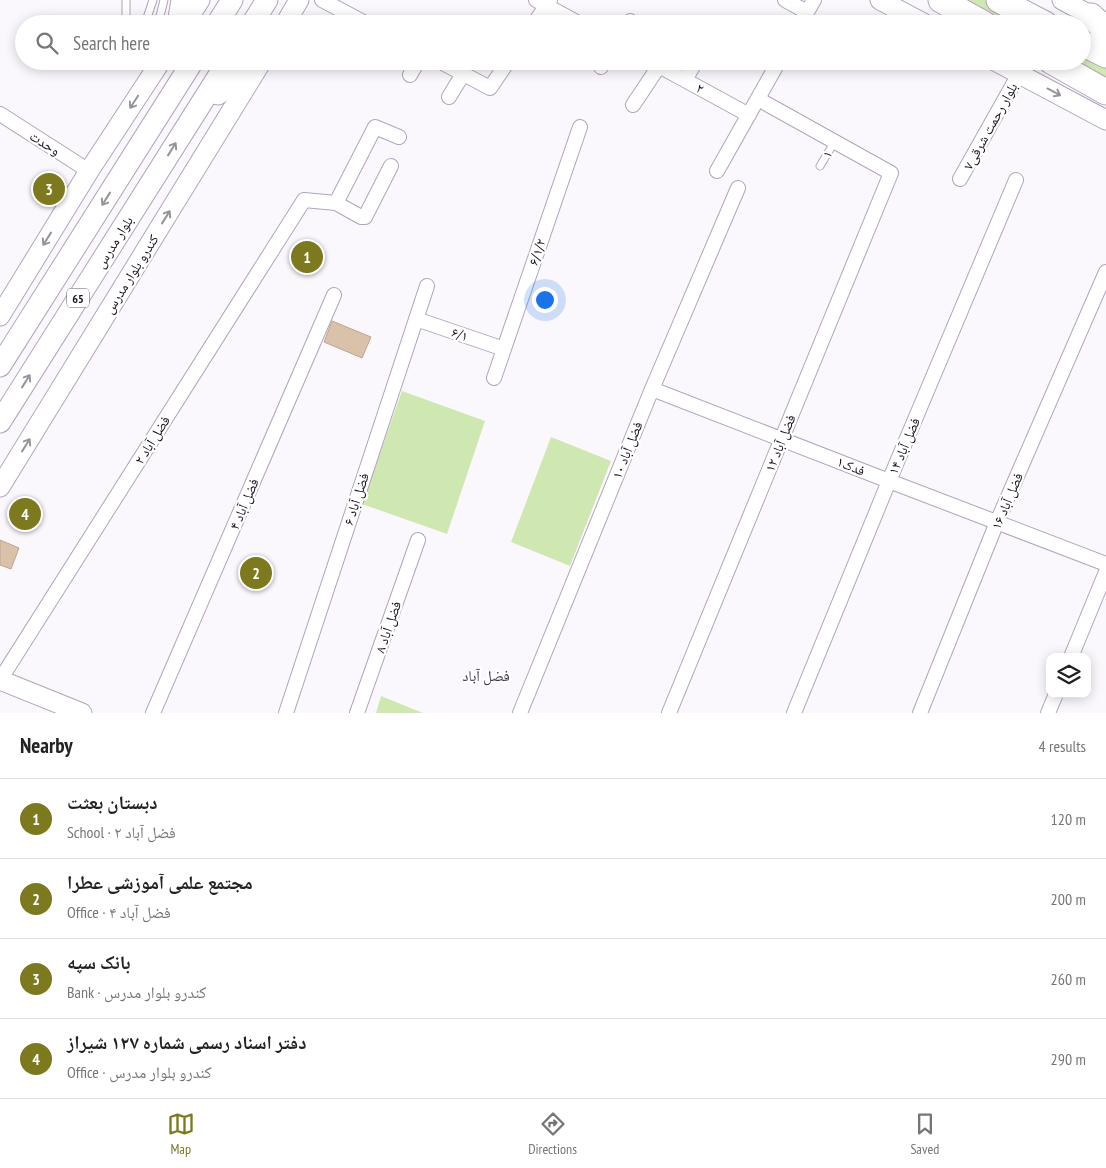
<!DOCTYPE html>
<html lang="en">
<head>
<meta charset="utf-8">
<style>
  :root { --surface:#fff; --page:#f2f2f2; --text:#222; --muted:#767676; --line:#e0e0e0; --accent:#7d791f }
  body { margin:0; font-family:"PT Sans Narrow","Noto Naskh Arabic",sans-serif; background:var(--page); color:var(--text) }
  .controls { position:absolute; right:15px; bottom:15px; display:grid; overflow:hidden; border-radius:10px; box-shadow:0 2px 12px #0003 }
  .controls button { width:45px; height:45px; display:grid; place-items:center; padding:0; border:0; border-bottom:1px solid var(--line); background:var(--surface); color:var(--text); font:25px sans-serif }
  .you { position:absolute; left:544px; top:299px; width:18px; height:18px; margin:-12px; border:4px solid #fff; border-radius:50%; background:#1a73e8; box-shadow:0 0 0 8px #1a73e833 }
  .badge { display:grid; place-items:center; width:32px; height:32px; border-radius:50%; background:var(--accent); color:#fff; font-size:16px; font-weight:700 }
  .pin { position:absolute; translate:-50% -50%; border:2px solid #fff; box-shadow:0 1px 5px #0006 }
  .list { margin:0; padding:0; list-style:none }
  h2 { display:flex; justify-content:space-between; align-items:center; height:65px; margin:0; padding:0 20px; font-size:21px }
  h2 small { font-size:16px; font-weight:400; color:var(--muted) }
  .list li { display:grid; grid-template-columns:32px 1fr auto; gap:15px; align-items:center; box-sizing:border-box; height:80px; padding:0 20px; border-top:1px solid var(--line) }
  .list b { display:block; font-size:19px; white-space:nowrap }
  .list p { margin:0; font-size:16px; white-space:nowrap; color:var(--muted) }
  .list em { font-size:16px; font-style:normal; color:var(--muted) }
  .icon { flex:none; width:28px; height:28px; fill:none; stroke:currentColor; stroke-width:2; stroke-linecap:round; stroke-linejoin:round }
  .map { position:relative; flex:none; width:1106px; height:713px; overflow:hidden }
  .search { position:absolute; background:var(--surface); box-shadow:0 2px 12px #0003; left:15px; right:15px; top:15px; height:55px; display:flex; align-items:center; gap:12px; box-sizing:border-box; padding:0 18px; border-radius:28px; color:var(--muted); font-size:19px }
  .sheet { height:385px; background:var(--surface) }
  nav { display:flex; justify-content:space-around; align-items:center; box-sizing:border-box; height:70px; border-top:1px solid var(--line); background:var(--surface); font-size:14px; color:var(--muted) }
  nav a { display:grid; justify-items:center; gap:2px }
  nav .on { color:var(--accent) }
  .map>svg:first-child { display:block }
</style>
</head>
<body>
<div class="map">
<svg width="1106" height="713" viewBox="0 0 1106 713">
  <rect width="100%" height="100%" fill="#fbf8fd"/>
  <path fill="#cfe8b2" d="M962,0H985L1030,24H1006Z
    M1082,51L1106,64V78L1076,61H1082Z
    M402,391L485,421L447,534L362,504Z
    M551,437L611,461L570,566L511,542Z
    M381,696L423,713H376Z"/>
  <path fill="#d9c1aa" stroke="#bda68f" d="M332,321L371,337L362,358L324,342Z
    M0,540L19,548L11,569L0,565Z"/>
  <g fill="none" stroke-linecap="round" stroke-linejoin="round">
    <g stroke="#b2a3be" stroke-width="9">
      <path id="lane" d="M126,0V24
        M145,24L153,0
        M158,24L164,0
        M142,61L151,73
        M820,166L835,141"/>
    </g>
    <g stroke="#b2a3be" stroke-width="16">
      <path id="street" d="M322,0L367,24
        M536,0L580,24
        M785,0L807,12
        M534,24L550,0
        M628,24L630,21
        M800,24L814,0
        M439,61L490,88L507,63
        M650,61L749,115
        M601,67L604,61
        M410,75L418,61
        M685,80L696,61
        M449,97L463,74
        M633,105L659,66
        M0,114L89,171
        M717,171L779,61
        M960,179L1019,74
        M336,203L375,127L399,137
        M416,319L504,349
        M494,378L580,127
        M652,389L889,481L1106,564
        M1071,657L1106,572
        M0,680L304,200L336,203L361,217H365L391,166
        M153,713L334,295
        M286,713L427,286
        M357,713L418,540
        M520,713L652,389L738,188
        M669,713L891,173L758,99
        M794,713L889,481L1016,180
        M920,713L997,522L1106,272
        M1048,713L1056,694"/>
    </g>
    <g stroke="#b2a3be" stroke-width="21">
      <path id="secondary" d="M880,0L925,24
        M1062,0L1103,22
        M177,24L181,0
        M185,24L200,0
        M285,24L299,0
        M995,61L1106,120
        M0,316L89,171L161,61
        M0,487L262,61
        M0,680L82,713"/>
    </g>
    <g stroke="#b2a3be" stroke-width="23">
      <path id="primary" d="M217,24L232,0
        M252,24L267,0
        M218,94L250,61
        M0,366L193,61
        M0,422L228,61"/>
    </g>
    <g stroke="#b2a3be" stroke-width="27">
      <path id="highway" d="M941,0L984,24
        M999,0L1045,24
        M1091,16L1106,30
        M1082,43L1106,55
        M1051,61L1106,92"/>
    </g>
    <use href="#lane" stroke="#fff" stroke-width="7"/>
    <use href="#street" stroke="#fff" stroke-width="14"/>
    <use href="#secondary" stroke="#fff" stroke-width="19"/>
    <use href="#primary" stroke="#fff" stroke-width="21"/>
    <use href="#highway" stroke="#fff" stroke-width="25"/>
  </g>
  <defs><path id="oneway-shaft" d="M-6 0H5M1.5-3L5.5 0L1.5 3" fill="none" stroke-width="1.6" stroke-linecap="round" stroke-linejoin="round" transform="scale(1.25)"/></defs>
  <g stroke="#969498">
    <use href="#oneway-shaft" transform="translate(1054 92) rotate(28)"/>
    <use href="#oneway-shaft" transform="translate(134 102) rotate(123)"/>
    <use href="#oneway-shaft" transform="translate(172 149) rotate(-58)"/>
    <use href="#oneway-shaft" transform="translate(106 199) rotate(122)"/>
    <use href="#oneway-shaft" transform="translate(166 217) rotate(-58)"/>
    <use href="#oneway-shaft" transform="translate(47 239) rotate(122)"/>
    <use href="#oneway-shaft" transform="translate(26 381) rotate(-58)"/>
    <use href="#oneway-shaft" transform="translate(26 445) rotate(-58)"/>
  </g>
  <g text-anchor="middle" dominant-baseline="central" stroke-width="4.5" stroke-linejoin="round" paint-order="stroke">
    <rect fill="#fff" stroke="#5c585f" stroke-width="1" x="67" y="288.5" width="22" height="19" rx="4"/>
    <g font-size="12" font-weight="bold" fill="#16111a">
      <text x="78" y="298">65</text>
    </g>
    <g font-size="14" fill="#16111a" stroke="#fff">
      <text transform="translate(700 88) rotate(28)">۲</text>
      <text transform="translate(990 126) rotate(-61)">بلوار رحمت شرقی۷</text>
      <text transform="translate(45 143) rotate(32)">وحدت</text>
      <text transform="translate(827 154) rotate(-59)">۱</text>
      <text transform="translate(114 242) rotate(-58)">بلوار مدرس</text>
      <text transform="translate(537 252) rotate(-71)">۶/۱/۲</text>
      <text transform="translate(131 274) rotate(-58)">کندرو بلوار مدرس</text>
      <text transform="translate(460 334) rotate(19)">۶/۱</text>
      <text transform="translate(152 440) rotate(-58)">فضل آباد ۲</text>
      <text transform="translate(780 443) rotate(-68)">فضل آباد ۱۲</text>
      <text transform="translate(904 446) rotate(-67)">فضل آباد ۱۴</text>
      <text transform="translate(627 450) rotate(-68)">فضل آباد ۱۰</text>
      <text transform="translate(851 466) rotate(22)">فدک۱</text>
      <text transform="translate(356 499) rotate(-72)">فضل آباد ۶</text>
      <text transform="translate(1007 501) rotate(-67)">فضل آباد ۱۶</text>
      <text transform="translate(244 504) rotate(-67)">فضل آباد ۴</text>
      <text transform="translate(388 627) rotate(-71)">فضل آباد ۸</text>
    </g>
    <g font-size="15" fill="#42354b" stroke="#fff">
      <text x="486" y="675">فضل آباد</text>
    </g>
  </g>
</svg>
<div class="controls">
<button><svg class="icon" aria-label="layers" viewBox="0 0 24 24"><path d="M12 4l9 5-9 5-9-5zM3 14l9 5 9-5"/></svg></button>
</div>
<div class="you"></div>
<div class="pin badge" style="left:307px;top:257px">1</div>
<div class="pin badge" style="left:256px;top:573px">2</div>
<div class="pin badge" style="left:49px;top:189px">3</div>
<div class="pin badge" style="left:25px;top:514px">4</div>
<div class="search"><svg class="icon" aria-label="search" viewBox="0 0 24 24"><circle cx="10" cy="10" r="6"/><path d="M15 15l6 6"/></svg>Search here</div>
</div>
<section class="sheet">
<h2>Nearby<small>4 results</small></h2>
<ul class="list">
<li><span class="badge">1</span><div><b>دبستان بعثت</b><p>School · فضل آباد ۲</p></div><em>120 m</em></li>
<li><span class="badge">2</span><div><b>مجتمع علمی آموزشی عطرا</b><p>Office · فضل آباد ۴</p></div><em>200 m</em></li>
<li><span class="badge">3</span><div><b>بانک سپه</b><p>Bank · کندرو بلوار مدرس</p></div><em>260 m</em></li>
<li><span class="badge">4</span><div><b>دفتر اسناد رسمی شماره ۱۲۷ شیراز</b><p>Office · کندرو بلوار مدرس</p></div><em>290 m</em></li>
</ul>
</section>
<nav>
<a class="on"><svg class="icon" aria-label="map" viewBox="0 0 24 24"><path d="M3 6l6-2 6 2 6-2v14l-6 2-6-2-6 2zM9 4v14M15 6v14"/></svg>Map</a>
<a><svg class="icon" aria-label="directions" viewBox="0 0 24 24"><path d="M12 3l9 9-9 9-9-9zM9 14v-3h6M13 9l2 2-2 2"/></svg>Directions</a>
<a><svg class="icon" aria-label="saved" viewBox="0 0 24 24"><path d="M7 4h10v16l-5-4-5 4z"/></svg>Saved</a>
</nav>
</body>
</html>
